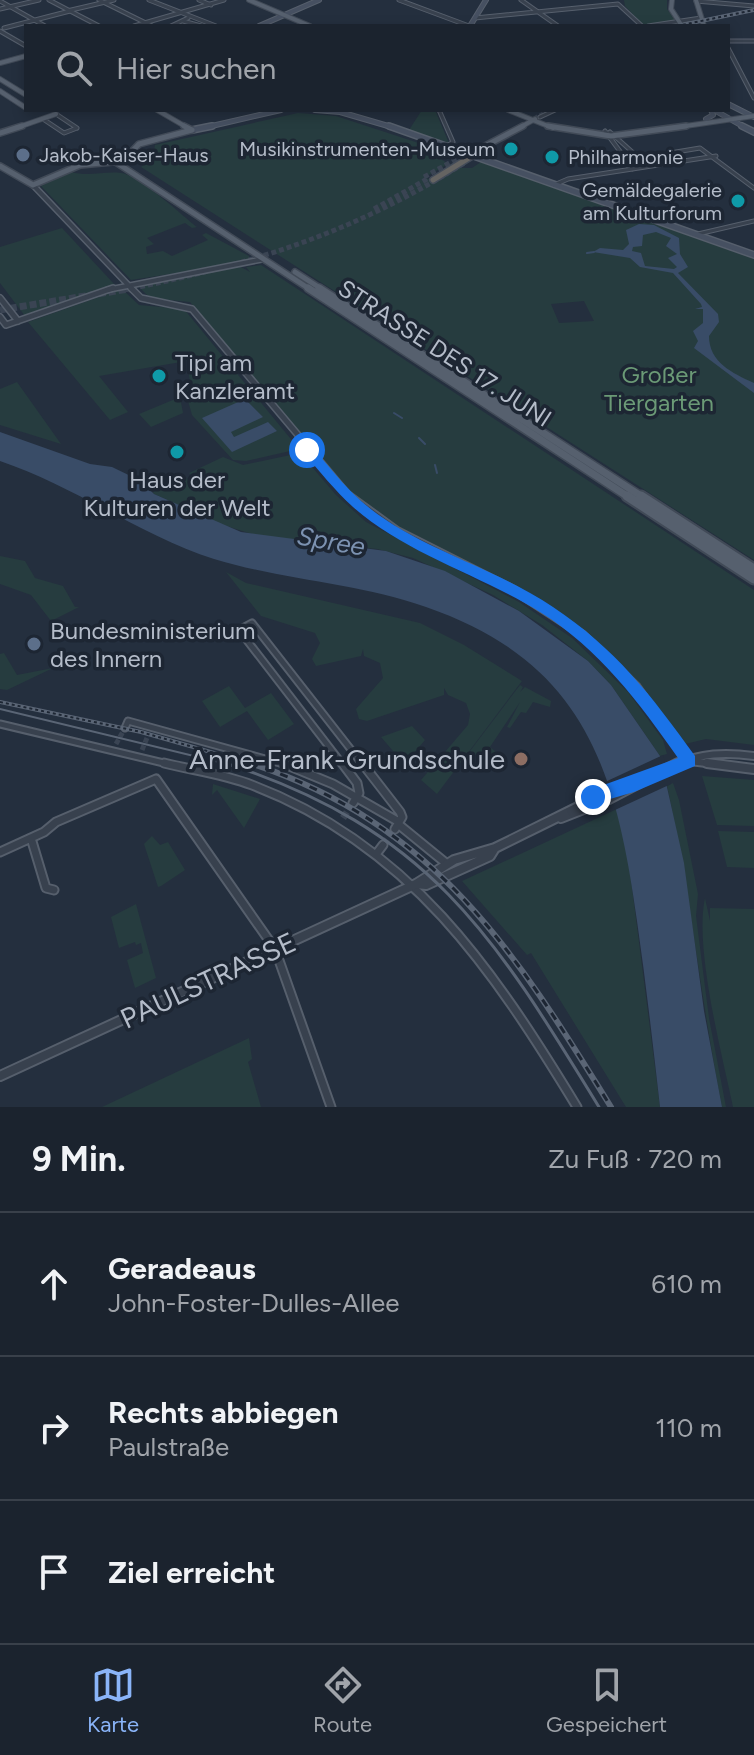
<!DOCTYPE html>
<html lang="de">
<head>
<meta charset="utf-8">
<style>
  :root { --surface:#1b232e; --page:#242b36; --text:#f1f3f6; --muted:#a0a4aa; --line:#39404a; --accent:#8ab4f8 }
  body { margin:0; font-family:Figtree,sans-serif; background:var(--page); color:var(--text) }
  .stop { position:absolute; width:24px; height:24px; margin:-18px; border:6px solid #1a73e8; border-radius:50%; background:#fff }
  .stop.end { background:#1a73e8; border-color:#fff; box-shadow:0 2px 8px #0008 }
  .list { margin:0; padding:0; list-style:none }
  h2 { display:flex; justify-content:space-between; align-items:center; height:104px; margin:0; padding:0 32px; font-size:34px }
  h2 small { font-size:26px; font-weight:400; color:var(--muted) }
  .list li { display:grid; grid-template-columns:52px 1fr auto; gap:24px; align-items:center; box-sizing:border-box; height:144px; padding:0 32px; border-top:2px solid var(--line) }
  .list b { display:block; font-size:30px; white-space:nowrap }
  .list p { margin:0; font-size:26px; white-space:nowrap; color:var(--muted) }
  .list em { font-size:26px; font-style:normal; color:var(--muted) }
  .icon { flex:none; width:44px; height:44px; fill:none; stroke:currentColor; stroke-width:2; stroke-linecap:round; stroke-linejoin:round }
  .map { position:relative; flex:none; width:754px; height:1107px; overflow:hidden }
  .search { position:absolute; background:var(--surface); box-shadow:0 4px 12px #0003; left:24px; right:24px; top:24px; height:88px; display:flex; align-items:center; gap:20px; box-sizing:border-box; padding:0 28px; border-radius:0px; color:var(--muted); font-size:30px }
  .sheet { height:536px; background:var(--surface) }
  nav { display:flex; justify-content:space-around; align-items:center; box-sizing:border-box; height:112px; border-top:2px solid var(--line); background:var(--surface); font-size:22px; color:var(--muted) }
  nav a { display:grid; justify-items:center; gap:4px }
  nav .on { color:var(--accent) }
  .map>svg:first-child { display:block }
</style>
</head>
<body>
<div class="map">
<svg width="754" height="1107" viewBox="0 0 754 1107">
  <rect width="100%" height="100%" fill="#242f3e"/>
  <path fill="#263c3f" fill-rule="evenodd" d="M624,0H667V9L676,21L643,25L625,6Z
    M422,110H435L449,143L409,130Z
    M298,113L336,116L440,150V158L448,164L425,177L435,182L457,168H472L481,162L754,259V560L141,167L153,157L155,145ZM584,301L594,321L559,323L551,304Z
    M71,172C89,177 104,171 121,173C140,175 187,220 197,227L192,228L185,223L147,238L154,244L146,247L147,254L163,251L172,256L208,240L202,235L206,233L249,256V262L131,280L41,186Z
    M62,228L115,285L25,316L0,283V247Z
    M261,265L754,590V745L706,739L685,744C646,691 605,643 548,607C486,567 415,543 356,500L190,302L150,298L138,286L241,267L250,272L246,267Z
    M122,289L139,305L184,309L299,449L246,461L233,460L192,415L185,390L190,382L187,361L99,376L128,412L110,420L28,322Z
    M17,382L61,444L0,425V389Z
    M180,397L183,413L151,427L139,414Z
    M300,453L336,495L366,522L519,602L572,638L628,692L663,740L667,754L660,756L611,685L588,661L542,625L493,595L413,558L377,549L258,536L220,524L152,493L184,475L196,490L201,488L189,473L223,457L243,465Z
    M0,556L25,561L35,578L63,586L75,607H79L51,621L31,595L0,584Z
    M226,572L246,583L420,623L464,645L522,681L437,794L421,780L468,725L470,714L466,703L448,695L444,688V695L367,721L359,719L356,709L383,678L380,663L364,656L363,649L361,656L316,666L312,659L320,643L315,633L261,616Z
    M4,653L17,675L53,668L7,690L0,689V654Z
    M520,685L523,687L520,692L525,687L551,701L550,707L533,702L526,713L521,712L510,728L507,727L520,702L490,747L496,752L491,760L484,756L482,759L470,751Z
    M229,686L245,708L271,693L294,724L268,740L247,711L220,727L202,701Z
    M412,726L425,740L404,765V759L399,758L381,737Z
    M702,776L754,780V826L717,825Z
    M673,783L679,800L698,894L696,916L709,1018L726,1107H722C701,1000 690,892 667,786Z
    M213,784L260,799L244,828L217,790L212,795Z
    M617,809L628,856L660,1107H626L531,953L527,955L462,881Z
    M718,831L754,832V868L727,867Z
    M152,836L160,845L168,842L185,870L161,886L158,887L144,844Z
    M705,898L710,921V908L754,909V1107H733C722,1054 694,948 705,898Z
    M136,904L156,978L135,988L127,960L143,953L141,943L136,945L135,942L119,948L111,917Z
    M249,1038L252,1059L248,1062L261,1107H102Z"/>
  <path fill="#394c67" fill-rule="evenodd" d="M639,224L654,225L679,238L680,254L688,267L678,273L718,314L719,322L709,336C709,362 732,373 754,383V393L694,348L698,341L693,331L703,323V309H695L702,307L701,304L673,273L640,267L630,258L593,252L600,248L623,250L629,244L626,230ZM656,232L671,238L666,246L677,254L668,258L677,267L674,269L645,266L641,253L632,251L633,247L642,246L643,235Z
    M245,399L263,417L231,432L234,437L268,422L277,431L232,452L202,418Z
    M0,432L90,464L112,467L141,481L154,494L241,532L386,551L445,571L519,611L588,661L611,685L660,756L684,863L704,1011L722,1107H660C653,1045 646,983 637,921C616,770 585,662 426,607C357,583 283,580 214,559C142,536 74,486 0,461Z"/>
  <path fill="#242f3e" d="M663,755L671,784L615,810L605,782Z"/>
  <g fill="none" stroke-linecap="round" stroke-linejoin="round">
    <path stroke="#394c67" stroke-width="2" d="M587,253L594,252
      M394,413L402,418
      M419,438L425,444
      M435,465L437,473"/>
    <path stroke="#3a4453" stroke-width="5" stroke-dasharray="5 3" stroke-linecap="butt" d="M116,744L125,728
      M142,750L149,733"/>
    <path stroke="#3a4453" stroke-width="7" stroke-dasharray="7 3" stroke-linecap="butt" d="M343,818L353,803
      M383,845L395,829"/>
    <path stroke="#3a4453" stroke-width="4" stroke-dasharray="4 2" stroke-linecap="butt" d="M529,121L550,110"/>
    <path stroke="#3a4453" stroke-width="5" stroke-dasharray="5 3" stroke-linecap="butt" d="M424,177L471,151
      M374,209L429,178
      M124,290C254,264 353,233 466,162"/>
    <path stroke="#3a4453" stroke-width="7" stroke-dasharray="7 3" stroke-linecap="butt" d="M0,310L134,288"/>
    <g stroke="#565f6c" stroke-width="5">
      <path id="minor-far2" d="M49,0L99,26
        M99,0L152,26
        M149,0L216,26
        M199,0L211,5
        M399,0L469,26
        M521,0L558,26
        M696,1L754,6
        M0,9L39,0
        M475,18L618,4L642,26
        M183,21L201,26
        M171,26L188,18
        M648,26L701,18
        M0,31L26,46
        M728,41H754
        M728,48L754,98
        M439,110L453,142L447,146
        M56,114L77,128
        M540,117L555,110
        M43,119L64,133L77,128
        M605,131L633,169
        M610,132L648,166
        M652,156L700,148L754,188
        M554,185L568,179L716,156
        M698,234L754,221"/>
    </g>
    <g stroke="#565f6c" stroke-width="9">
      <path id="minor-far1" d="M0,724L172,765
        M125,728L128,721L287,765
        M343,765L239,630L252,623L363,765"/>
    </g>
    <g stroke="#565f6c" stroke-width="11">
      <path id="minor" d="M164,763C192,770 224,774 252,785C410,845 493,969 577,1107
        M282,763L333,784L399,822
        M342,763L357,783L359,793L353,803
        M362,763L400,812L402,817L395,829
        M398,824L447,864
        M31,838L46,888L54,890
        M0,852L44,832L56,822L156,779L275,949L331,1107
        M377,853L383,845"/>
    </g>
    <g stroke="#565f6c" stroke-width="5">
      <path id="tertiary-far4" d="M0,1L45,26
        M67,11L114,0
        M134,26L224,0
        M4,28L70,11"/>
    </g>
    <g stroke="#565f6c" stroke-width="7">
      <path id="tertiary-far3" d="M33,185L133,290
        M107,290L264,259"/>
    </g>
    <g stroke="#565f6c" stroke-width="8">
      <path id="tertiary-far2" d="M131,288L141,298L192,309L351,498
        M0,298L18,321
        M0,317L6,325L113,288"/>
    </g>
    <g stroke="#565f6c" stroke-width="10">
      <path id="tertiary-far1" d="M349,496L397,531L514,590L583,635L636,686L689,761
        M689,761L724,765
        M674,765C701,753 725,752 754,756"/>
    </g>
    <g stroke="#565f6c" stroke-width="12">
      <path id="tertiary" d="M707,763L754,769
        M561,818L609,799L678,763
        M416,884L426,885L490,856L495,848L580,806L634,785
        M0,1076L416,884L454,860L495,848"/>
    </g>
    <g stroke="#565f6c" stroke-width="6">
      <path id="secondary-far1" d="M259,26L319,0
        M470,26L486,0
        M728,104L754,117
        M315,110L340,112L395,128
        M714,110L746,128
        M706,119L713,115L711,110
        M203,128L281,110"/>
    </g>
    <g stroke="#565f6c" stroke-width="8">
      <path id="secondary" d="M389,126L754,255
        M742,126L754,132
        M192,130L212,126"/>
    </g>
    <g stroke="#414a57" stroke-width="6">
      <path id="primary-far3" d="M249,0L310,26
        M672,0L671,9L682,26
        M696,0L704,26
        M0,63L26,56
        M0,79L26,95
        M0,91L26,108
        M157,110L188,128
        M508,110L553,128
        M16,128L56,114
        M519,128L535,119
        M672,128L754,116"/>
    </g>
    <g stroke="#414a57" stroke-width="8">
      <path id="primary-far2" d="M184,126L192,130
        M548,126L611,136L686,126
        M0,133L22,126
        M468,155L523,126
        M114,161L311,290
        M0,166L33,185L80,165L123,161L139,144L192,130
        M295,272L323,290"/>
    </g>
    <g stroke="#414a57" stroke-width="10">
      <path id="primary-far1" d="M308,288L630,498
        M319,288L644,498"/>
    </g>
    <g stroke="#414a57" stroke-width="13">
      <path id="primary" d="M627,496L754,579
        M641,496L754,569"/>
    </g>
    <g stroke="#434c59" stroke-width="8">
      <path id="trunk" d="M433,180L472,156"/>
    </g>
    <use href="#minor-far2" stroke="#38414e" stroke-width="3"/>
    <use href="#minor-far1" stroke="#38414e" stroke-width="5"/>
    <use href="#minor" stroke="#38414e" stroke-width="7"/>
    <use href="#tertiary-far4" stroke="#38414e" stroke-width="3"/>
    <use href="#tertiary-far3" stroke="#38414e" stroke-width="4"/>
    <use href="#tertiary-far2" stroke="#38414e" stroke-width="5"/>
    <use href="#tertiary-far1" stroke="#38414e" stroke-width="6"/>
    <use href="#tertiary" stroke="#38414e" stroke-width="8"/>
    <use href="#secondary-far1" stroke="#465061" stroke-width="4"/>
    <use href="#secondary" stroke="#465061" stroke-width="5"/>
    <use href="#primary-far3" stroke="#56606e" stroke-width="4"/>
    <use href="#primary-far2" stroke="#56606e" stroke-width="5"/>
    <use href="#primary-far1" stroke="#56606e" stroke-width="7"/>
    <use href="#primary" stroke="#56606e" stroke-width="9"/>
    <use href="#trunk" stroke="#656462" stroke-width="5"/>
    <path stroke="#5a6575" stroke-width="2" d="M0,709L231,765"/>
    <path stroke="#5a6575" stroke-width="3" d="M225,763C429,829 493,934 599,1107"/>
    <g stroke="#5a6575" stroke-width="4">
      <path id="rail-far1" d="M677,26L754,10
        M0,702L141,732L256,765"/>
    </g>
    <g stroke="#5a6575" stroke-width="6">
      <path id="rail" d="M250,763C435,824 514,950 611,1107"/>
    </g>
    <use href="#rail-far1" stroke="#1d2633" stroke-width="2" stroke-dasharray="3" stroke-linecap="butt"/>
    <use href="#rail" stroke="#1d2633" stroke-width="3" stroke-dasharray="8" stroke-linecap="butt"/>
  </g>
  <path fill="#1a73e8" d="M303,447H312C328,465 343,485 361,501C416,549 493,566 553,607C616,649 651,695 695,756V766L634,792L593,804L587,802V791L678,758C639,702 599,649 540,612C481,575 406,554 353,507C335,491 319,470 303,453Z"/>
  <g fill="#0f9aa8" stroke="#1d2633" stroke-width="3">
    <circle cx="511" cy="149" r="8"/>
    <circle cx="552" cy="157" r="8"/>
    <circle cx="738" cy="201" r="8"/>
    <circle cx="159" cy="376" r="8"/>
    <circle cx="177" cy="452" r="8"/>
  </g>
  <g fill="#5c6f8a" stroke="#1d2633" stroke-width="3">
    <circle cx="23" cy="155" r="8"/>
    <circle cx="34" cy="644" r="8"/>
  </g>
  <circle fill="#8d6e63" stroke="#1d2633" stroke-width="3" cx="521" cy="759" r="8"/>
  <g text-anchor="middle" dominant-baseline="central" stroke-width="7" stroke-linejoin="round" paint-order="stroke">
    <g font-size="20" fill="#b4bcc9" stroke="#1d2633" text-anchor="end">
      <text x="495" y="149">Musikinstrumenten-Museum</text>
      <text x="39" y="155" text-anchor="start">Jakob-Kaiser-Haus</text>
      <text x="568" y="157" text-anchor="start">Philharmonie</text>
      <text x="722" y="190">Gemäldegalerie<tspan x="722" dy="23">am Kulturforum</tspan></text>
    </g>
    <g font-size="24" fill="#b4bcc9" stroke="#1d2633">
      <text transform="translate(445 353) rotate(33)">STRASSE DES 17. JUNI</text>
    </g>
    <g font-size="24" fill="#b4bcc9" stroke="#1d2633" text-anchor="start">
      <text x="175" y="362">Tipi am<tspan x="175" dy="28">Kanzleramt</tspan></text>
      <text x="177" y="479" text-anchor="middle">Haus der<tspan x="177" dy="28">Kulturen der Welt</tspan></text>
      <text x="50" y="630">Bundesministerium<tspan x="50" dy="28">des Innern</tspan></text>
    </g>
    <g font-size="24" fill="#6b9a76" stroke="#1d2633">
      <text x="659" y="374">Großer<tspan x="659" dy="28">Tiergarten</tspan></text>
    </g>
    <g font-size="26" font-style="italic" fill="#7c92b1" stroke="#1d2633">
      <text transform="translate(331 541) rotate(10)">Spree</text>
    </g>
    <g font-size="28" fill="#b4bcc9" stroke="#1d2633" text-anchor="end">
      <text x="505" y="759">Anne-Frank-Grundschule</text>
    </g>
    <g font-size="28" fill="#b4bcc9" stroke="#1d2633">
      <text transform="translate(208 980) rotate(-25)">PAULSTRASSE</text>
    </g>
  </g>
</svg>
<div class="stop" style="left:307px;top:450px"></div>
<div class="stop end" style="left:593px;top:797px"></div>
<div class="search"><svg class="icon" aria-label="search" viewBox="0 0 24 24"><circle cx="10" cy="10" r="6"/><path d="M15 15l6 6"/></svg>Hier suchen</div>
</div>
<section class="sheet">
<h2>9 Min.<small>Zu Fuß · 720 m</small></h2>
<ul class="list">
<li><svg class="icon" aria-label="ahead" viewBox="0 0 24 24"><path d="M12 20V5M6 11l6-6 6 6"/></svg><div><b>Geradeaus</b><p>John-Foster-Dulles-Allee</p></div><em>610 m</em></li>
<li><svg class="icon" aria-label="right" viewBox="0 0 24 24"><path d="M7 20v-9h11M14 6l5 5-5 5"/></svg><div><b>Rechts abbiegen</b><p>Paulstraße</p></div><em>110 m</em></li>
<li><svg class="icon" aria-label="arrive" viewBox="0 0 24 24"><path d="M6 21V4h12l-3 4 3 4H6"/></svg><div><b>Ziel erreicht</b></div></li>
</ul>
</section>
<nav>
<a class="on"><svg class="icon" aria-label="map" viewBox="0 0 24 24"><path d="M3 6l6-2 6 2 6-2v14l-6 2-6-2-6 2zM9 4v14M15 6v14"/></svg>Karte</a>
<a><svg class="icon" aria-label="directions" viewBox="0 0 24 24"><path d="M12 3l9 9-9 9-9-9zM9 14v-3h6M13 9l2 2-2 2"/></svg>Route</a>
<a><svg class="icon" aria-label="saved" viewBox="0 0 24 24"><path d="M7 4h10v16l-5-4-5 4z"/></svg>Gespeichert</a>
</nav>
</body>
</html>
